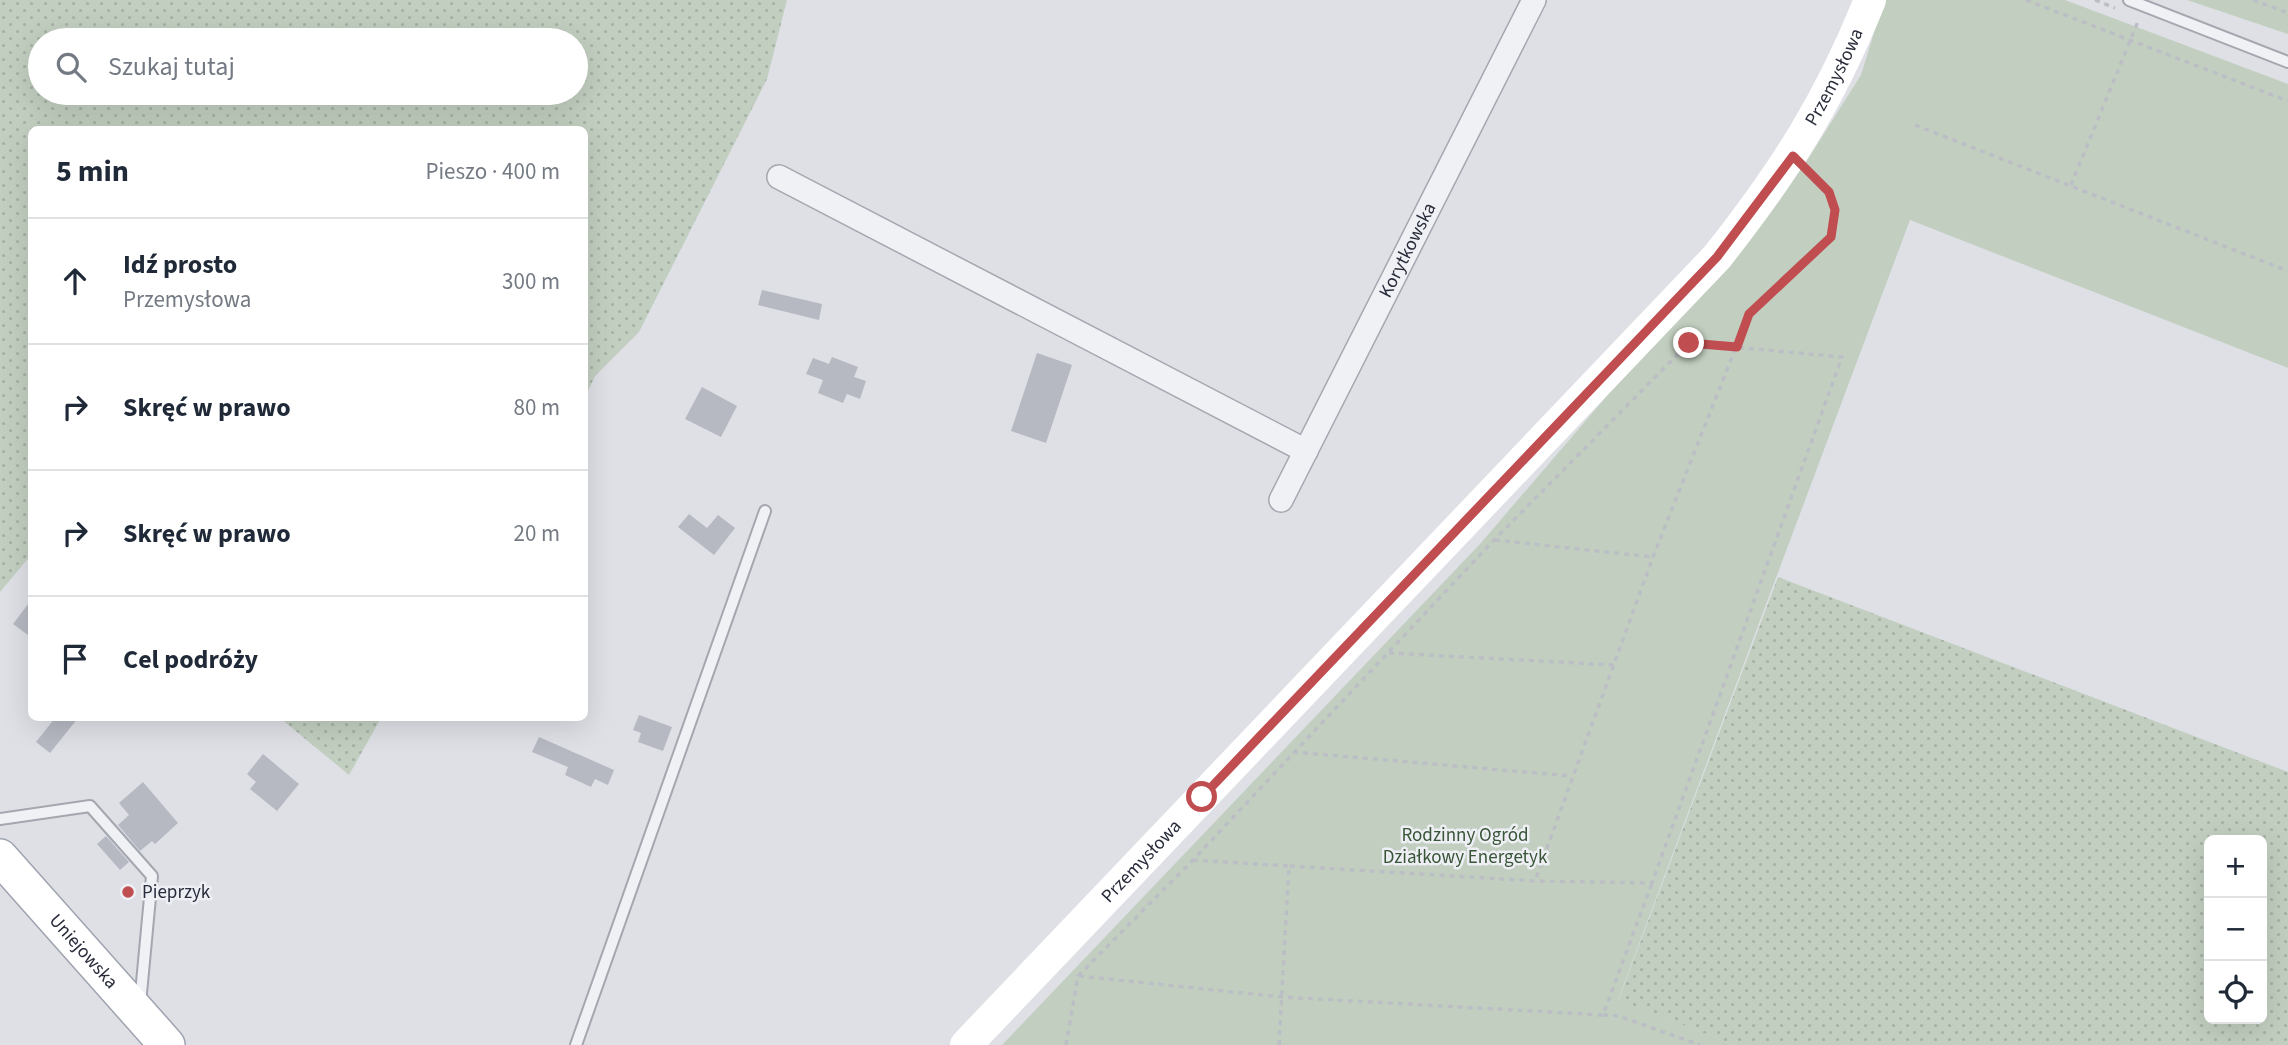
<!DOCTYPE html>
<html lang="pl">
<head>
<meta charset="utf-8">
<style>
  :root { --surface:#fff; --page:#f2f2f3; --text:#1f2937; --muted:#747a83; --line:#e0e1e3 }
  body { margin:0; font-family:"Source Sans 3",sans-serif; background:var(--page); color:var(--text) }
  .controls { position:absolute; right:21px; bottom:21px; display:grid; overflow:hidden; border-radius:10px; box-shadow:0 7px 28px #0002 }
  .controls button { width:63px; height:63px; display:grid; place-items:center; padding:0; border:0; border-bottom:2px solid var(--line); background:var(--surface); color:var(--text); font:35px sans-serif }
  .stop { position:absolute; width:21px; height:21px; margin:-16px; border:5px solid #c04e51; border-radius:50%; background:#fff }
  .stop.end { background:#c04e51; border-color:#fff; box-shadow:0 2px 7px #0008 }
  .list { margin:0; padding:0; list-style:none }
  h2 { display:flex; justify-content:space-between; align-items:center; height:91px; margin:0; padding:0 28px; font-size:30px }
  h2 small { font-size:23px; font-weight:400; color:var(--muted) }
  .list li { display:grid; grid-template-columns:46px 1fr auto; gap:21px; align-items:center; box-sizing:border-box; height:126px; padding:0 28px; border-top:2px solid var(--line) }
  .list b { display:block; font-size:26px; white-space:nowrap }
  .list p { margin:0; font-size:23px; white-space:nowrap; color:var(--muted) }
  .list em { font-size:23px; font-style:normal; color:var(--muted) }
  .icon { flex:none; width:38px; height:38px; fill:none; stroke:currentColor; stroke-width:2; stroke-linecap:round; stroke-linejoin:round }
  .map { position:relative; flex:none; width:2288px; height:1045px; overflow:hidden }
  .search { position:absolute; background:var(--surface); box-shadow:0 7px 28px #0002; left:28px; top:28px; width:560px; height:77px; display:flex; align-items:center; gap:18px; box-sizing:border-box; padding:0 24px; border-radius:38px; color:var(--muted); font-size:26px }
  .panel { position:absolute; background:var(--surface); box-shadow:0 7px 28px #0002; left:28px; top:126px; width:560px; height:595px; border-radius:10px }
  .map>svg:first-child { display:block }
</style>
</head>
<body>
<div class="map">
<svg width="2288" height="1045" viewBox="0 0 2288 1045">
  <defs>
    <pattern id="grass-dots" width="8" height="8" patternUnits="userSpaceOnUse" patternTransform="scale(1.75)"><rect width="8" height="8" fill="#c2cfc0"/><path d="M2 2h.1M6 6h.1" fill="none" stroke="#a7b2a6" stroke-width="1.8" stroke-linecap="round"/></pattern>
  </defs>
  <rect width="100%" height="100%" fill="#dee0e6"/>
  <path fill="url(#grass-dots)" fill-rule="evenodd" d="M0,0H787L767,79L639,332L595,376L585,397L584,130H32L31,555L0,592ZM40,40H576V93H40Z
    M1778,577L2288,772V1045H1735L1618,1001ZM2209,840H2262V1019H2209Z
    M280,718H381L349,775Z"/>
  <path fill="#c2cfc0" d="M1884,0H2065L2288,84V368L1910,220L1618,1000L1735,1045H1002L1480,544L1803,167L1861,75Z
    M2187,0H2288V34Z"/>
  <path fill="#b6b9c2" d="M762,290L822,304L819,320L758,305Z
    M1037,353L1072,365L1046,443L1011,431Z
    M832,357L858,367L854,377L866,381L860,399L847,394L843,403L818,393L823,380L806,374L813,358L829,364Z
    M702,387L737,406L721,437L685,419Z
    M689,514L707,528L718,515L735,528L714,555L678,527Z
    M32,599V638L13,624Z
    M639,715L672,727L663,751L638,742L641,733L633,730Z
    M55,718H78L50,753L36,742Z
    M539,737L614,770L608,785L595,779L591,787L565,775L568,767L532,752Z
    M263,754L299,784L277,811L250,789L256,782L247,774Z
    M143,782L178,823L155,844L152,841L140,851L118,825L129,815L119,803Z
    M106,836L129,862L120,870L97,844Z"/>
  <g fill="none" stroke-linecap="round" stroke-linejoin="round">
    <g stroke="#a4a7af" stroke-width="14">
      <path id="service" d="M2129,0L2288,62
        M0,819L90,806L152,876L140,1004
        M576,1045L765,511"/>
    </g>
    <g stroke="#a4a7af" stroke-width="26">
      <g id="minor">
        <path d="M779,177L1306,451"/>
        <path id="s1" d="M1281,500L1534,0"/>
      </g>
    </g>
    <g stroke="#9ea3b0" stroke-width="38">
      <g id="primary">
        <path id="s3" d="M0,857L167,1045"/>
      </g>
    </g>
    <path stroke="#bcbec5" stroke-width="3.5" stroke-dasharray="5 5" stroke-linecap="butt" d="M2026,0L2288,101
      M2095,0L2115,8
      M2253,0L2288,13
      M1915,125L2288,271
      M2071,185L2139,19
      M1495,540L1653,557
      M1389,653L1614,665
      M1293,752L1572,776
      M1193,860L1289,866
      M1079,976L1282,997L1603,1015L1652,883
      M1603,1015L1619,1016L1700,1045
      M1066,1045L1078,976L1193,860L1494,540L1689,343L1842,357L1652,883L1535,881
      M1279,1045L1289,866L1535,881L1653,557L1749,314L1831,237L1835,210L1829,192L1809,172"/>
    <use href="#service" stroke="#f0f1f5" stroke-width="10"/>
    <use href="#minor" stroke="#f0f1f5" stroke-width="23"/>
    <path stroke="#fff" stroke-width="32" id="s2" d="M966,1045L1717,257C1785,171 1829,102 1870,0"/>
    <use href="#primary" stroke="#fff" stroke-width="35"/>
  </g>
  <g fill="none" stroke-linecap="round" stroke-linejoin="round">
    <path stroke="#c04e51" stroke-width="9" d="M1202,797L1717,257L1793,156L1829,192L1835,210L1831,237L1749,314L1737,347L1689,343"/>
  </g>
  <circle fill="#c04e51" stroke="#edeff4" stroke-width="2.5" cx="128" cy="892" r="7"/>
  <g text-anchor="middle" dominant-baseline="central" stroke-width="5" stroke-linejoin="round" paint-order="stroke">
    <g font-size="19" fill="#292d3b" stroke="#edeff4">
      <text stroke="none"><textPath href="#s2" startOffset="1304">Przemysłowa</textPath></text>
      <text stroke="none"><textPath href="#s1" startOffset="280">Korytkowska</textPath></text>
      <text stroke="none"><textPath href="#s2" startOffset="254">Przemysłowa</textPath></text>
      <text stroke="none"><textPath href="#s3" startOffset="126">Uniejowska</textPath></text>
    </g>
    <g font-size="19" fill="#395537" stroke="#edeff4">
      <text x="1465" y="835">Rodzinny Ogród<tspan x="1465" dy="22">Działkowy Energetyk</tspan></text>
    </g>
    <g font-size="19" fill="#292d3b" stroke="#edeff4" text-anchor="start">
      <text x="142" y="892">Pieprzyk</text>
    </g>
  </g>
</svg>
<div class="controls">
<button>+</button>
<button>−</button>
<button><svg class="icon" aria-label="locate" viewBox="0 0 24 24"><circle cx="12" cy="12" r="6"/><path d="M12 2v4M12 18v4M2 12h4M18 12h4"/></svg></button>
</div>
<div class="stop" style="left:1202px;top:797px"></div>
<div class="stop end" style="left:1689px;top:343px"></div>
<div class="search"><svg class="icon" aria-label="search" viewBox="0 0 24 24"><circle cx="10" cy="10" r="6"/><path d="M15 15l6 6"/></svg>Szukaj tutaj</div>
<section class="panel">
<h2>5 min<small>Pieszo · 400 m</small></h2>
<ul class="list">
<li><svg class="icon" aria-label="ahead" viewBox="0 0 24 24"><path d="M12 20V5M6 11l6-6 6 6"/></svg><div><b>Idź prosto</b><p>Przemysłowa</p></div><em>300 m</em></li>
<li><svg class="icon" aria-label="right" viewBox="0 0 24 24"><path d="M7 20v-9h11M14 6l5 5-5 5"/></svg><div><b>Skręć w prawo</b></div><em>80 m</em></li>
<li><svg class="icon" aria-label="right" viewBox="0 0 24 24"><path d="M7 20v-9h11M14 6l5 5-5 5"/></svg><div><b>Skręć w prawo</b></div><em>20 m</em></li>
<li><svg class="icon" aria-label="arrive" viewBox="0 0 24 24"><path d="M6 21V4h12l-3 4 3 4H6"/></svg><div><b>Cel podróży</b></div></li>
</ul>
</section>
</div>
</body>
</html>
